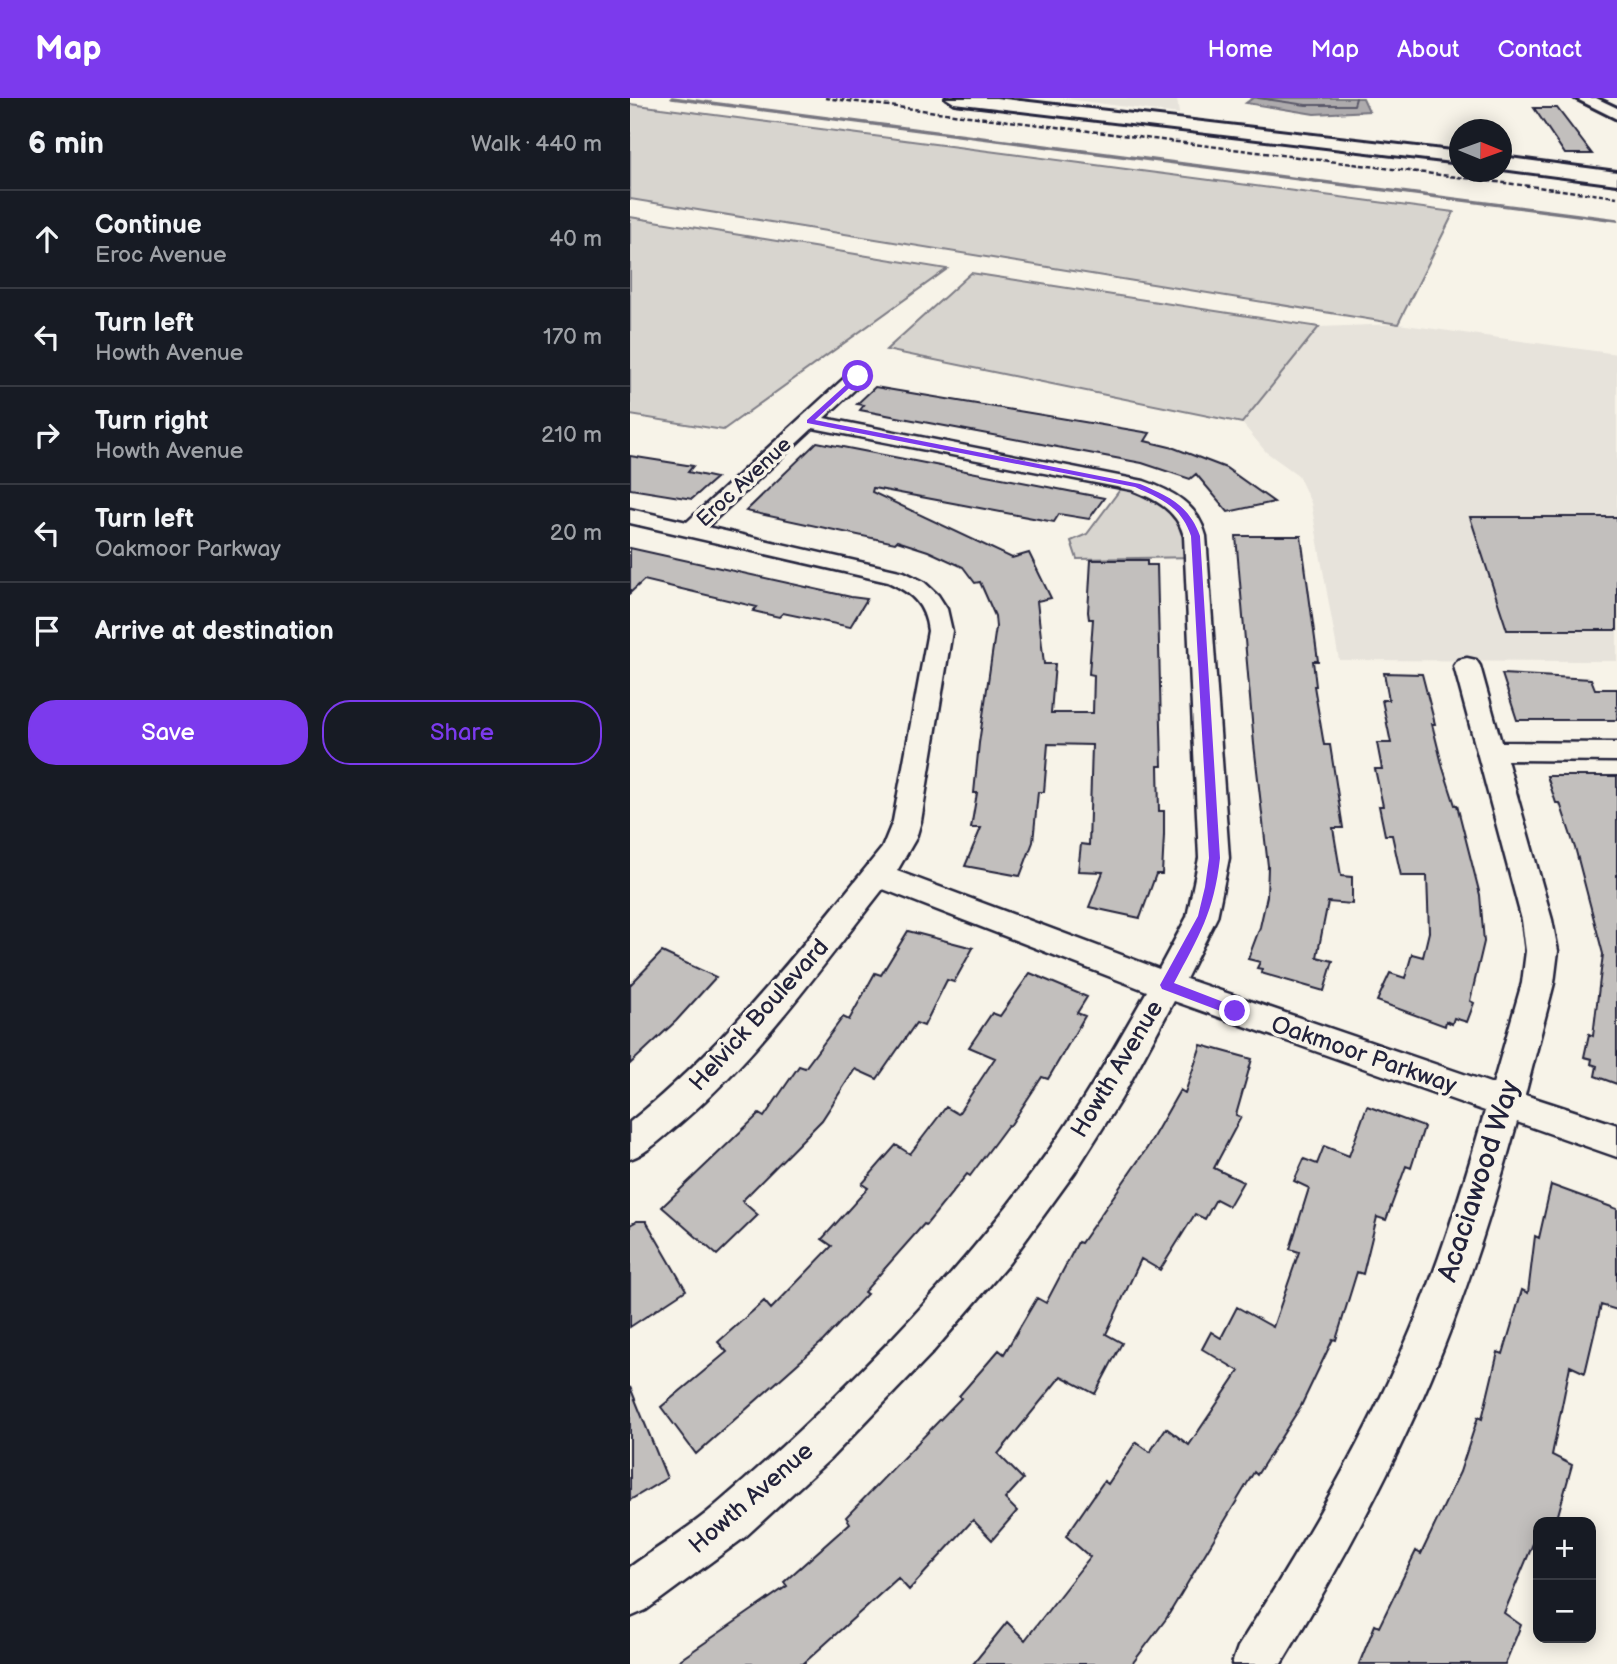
<!DOCTYPE html>
<html lang="en">
<head>
<meta charset="utf-8">
<style>
  :root { --surface:#171b24; --page:#20242c; --text:#f1f3f6; --muted:#9ea1a6; --line:#363941; --accent:#7c3aed }
  body { margin:0; font-family:"Balsamiq Sans",sans-serif; background:var(--page); color:var(--text) }
  .controls { position:absolute; right:21px; bottom:21px; display:grid; overflow:hidden; border-radius:14px; box-shadow:0 4px 18px #0003 }
  .controls button { width:63px; height:63px; display:grid; place-items:center; padding:0; border:0; border-bottom:2px solid var(--line); background:var(--surface); color:var(--text); font:35px sans-serif }
  .compass { position:absolute; left:819px; top:21px; width:63px; height:63px; border-radius:50%; background:var(--surface); box-shadow:0 4px 18px #0003; rotate:91deg }
  .stop { position:absolute; width:21px; height:21px; margin:-16px; border:5px solid #7c3aed; border-radius:50%; background:#fff }
  .stop.end { background:#7c3aed; border-color:#fff; box-shadow:0 2px 7px #0008 }
  .list { margin:0; padding:0; list-style:none }
  h2 { display:flex; justify-content:space-between; align-items:center; height:91px; margin:0; padding:0 28px; font-size:30px }
  h2 small { font-size:23px; font-weight:400; color:var(--muted) }
  .list li { display:grid; grid-template-columns:46px 1fr auto; gap:21px; align-items:center; box-sizing:border-box; height:98px; padding:0 28px; border-top:2px solid var(--line) }
  .list b { display:block; font-size:26px; white-space:nowrap }
  .list p { margin:0; font-size:23px; white-space:nowrap; color:var(--muted) }
  .list em { font-size:23px; font-style:normal; color:var(--muted) }
  .actions { display:flex; gap:14px; padding:21px 28px }
  .actions a { flex:1; padding:16px 0; border:2px solid var(--accent); border-radius:28px; text-align:center; font-size:24px; color:var(--accent) }
  .actions .main { background:var(--accent); color:#fff }
  .icon { flex:none; width:38px; height:38px; fill:none; stroke:currentColor; stroke-width:2; stroke-linecap:round; stroke-linejoin:round }
  .map { position:relative; flex:none; width:987px; height:1566px; overflow:hidden }
  header { display:flex; align-items:center; gap:42px; box-sizing:border-box; height:98px; padding:0 35px; background:var(--accent); color:#fff }
  header strong { font-size:33px }
  nav { display:flex; gap:38px; margin-inline-start:auto; font-size:24px }
  main { display:flex }
  aside { flex:1; background:var(--surface) }
  .map>svg:first-child { display:block }
</style>
</head>
<body>
<header>
<strong>Map</strong>
<nav><a>Home</a><a>Map</a><a>About</a><a>Contact</a></nav>
</header>
<main>
<aside>
<h2>6 min<small>Walk · 440 m</small></h2>
<ul class="list">
<li><svg class="icon" aria-label="ahead" viewBox="0 0 24 24"><path d="M12 20V5M6 11l6-6 6 6"/></svg><div><b>Continue</b><p>Eroc Avenue</p></div><em>40 m</em></li>
<li><svg class="icon" aria-label="left" viewBox="0 0 24 24"><path d="M17 20v-9H6M10 6l-5 5 5 5"/></svg><div><b>Turn left</b><p>Howth Avenue</p></div><em>170 m</em></li>
<li><svg class="icon" aria-label="right" viewBox="0 0 24 24"><path d="M7 20v-9h11M14 6l5 5-5 5"/></svg><div><b>Turn right</b><p>Howth Avenue</p></div><em>210 m</em></li>
<li><svg class="icon" aria-label="left" viewBox="0 0 24 24"><path d="M17 20v-9H6M10 6l-5 5 5 5"/></svg><div><b>Turn left</b><p>Oakmoor Parkway</p></div><em>20 m</em></li>
<li><svg class="icon" aria-label="arrive" viewBox="0 0 24 24"><path d="M6 21V4h12l-3 4 3 4H6"/></svg><div><b>Arrive at destination</b></div></li>
</ul>
<div class="actions"><a class="main">Save</a><a>Share</a></div>
</aside>
<div class="map">
<svg width="987" height="1566" viewBox="0 0 987 1566">
  <rect width="100%" height="100%" fill="#f7f3e8"/>
  <filter id="ink" filterUnits="userSpaceOnUse"><feTurbulence type="fractalNoise" baseFrequency=".0143" numOctaves="2"/><feDisplacementMap in="SourceGraphic" scale="14" xChannelSelector="R" yChannelSelector="G"/><feConvolveMatrix kernelMatrix="1 2 1 2 8 2 1 2 1" color-interpolation-filters="sRGB"/></filter>
  <g filter="url(#ink)">
    <path fill="#e7e3db" d="M429,0H547L549,16L460,4Z
      M768,226L987,256V563L709,562L681,405L668,377L636,354L612,325L689,229Z"/>
    <path fill="#d8d5cf" stroke="#7d7c85" stroke-width="2" d="M0,6L824,114L768,226L0,101Z
      M0,119L317,171L93,332L0,317Z
      M341,175L689,229L612,325L256,252Z
      M495,385L544,405L567,459L447,461L441,443L457,436Z"/>
    <path fill="#aeabad" stroke="#76747f" stroke-width="2" d="M623,0H733L739,13L684,16L616,5Z"/>
    <g fill="none" stroke-linecap="round" stroke-linejoin="round">
      <path stroke="#5a5969" stroke-width="2" d="M628,0L676,7H724L726,0"/>
      <path stroke="#76747f" stroke-width="3.5" d="M42,0L987,122"/>
    </g>
    <path fill="#c2bfbd" stroke="#22223b" stroke-width="2" d="M904,10H927L962,56H935Z
      M245,289L520,335L515,343L544,350L596,370L644,404L598,414L566,376L560,381L512,365L230,312L234,307L227,306Z
      M187,344L474,400L459,421L429,416L424,424L243,390L242,394L382,460L399,455L421,500L407,503L414,566H425L421,615H463L464,577L459,576L463,521H459L458,514L461,462H517V467H527L532,668H528L529,713H534V737L532,776H526L510,820L459,809L473,774L448,773L451,746L459,747L462,647L418,646L414,694H408L403,744L390,778L335,768L351,730H341L347,695H344L349,645L366,529L365,518L350,484L345,485L333,469L298,453L267,443L265,445L116,413Z
      M0,358L63,368L58,374L86,380L62,401L0,391Z
      M840,419H987V532H877Z
      M606,438H671L688,563H683L686,588H684L694,647H700L713,730H703L711,778L722,779V806L698,804L687,859L703,863L694,893L631,875L632,871L627,870L630,864L618,861L630,829L637,798L638,768L624,646Z
      M0,450L221,499L237,501L220,529L153,515L149,519L123,513L127,509L14,482L0,495Z
      M754,575L792,576L805,626H802L813,670L825,707H827L850,797L854,844L840,903L844,905L837,924L824,920L822,926L816,923L815,928L747,903L760,875L775,880L782,856L793,859L799,834L797,778H771L762,737H755L749,708H753L745,671H752L747,645H761L752,602H759Z
      M872,576L961,581L965,591H987V622H887Z
      M917,678H987V986L965,978L967,968L961,966L962,961L954,959L959,936L963,938L973,856L946,753L930,705H926Z
      M278,833L343,850L324,884L317,882L294,928L286,925L247,981L225,971L192,1022L112,1103L128,1117L87,1157L32,1109L129,1016L134,1019L169,968L175,970L213,919L219,922L245,875L251,877Z
      M32,854L86,879L46,923L0,966V887Z
      M400,875L457,899L447,915L455,918L418,981L412,979L380,1028L378,1027L340,1078L337,1076L296,1127L294,1126L234,1194L237,1196L193,1243L66,1356L31,1309L97,1254L88,1244L134,1203L141,1211L202,1148L192,1141L238,1090L232,1086L266,1047L280,1056L316,1009L328,1016L365,960L339,949L362,915L370,918Z
      M571,947L622,961L606,1017L611,1019L584,1070L613,1084L599,1108L586,1101L575,1121L565,1116L530,1172L511,1161L476,1236L492,1245L465,1296L431,1278L368,1356L393,1381L375,1401L387,1413L362,1442L343,1422L279,1492L268,1480L173,1566H44L157,1488L154,1484L220,1425L216,1419L331,1300L329,1298L369,1252L374,1256L407,1200L416,1205L448,1144L451,1145L517,1050L550,992L555,995Z
      M737,1008L794,1029L781,1070L776,1068L756,1122L747,1119L733,1176L727,1174L706,1242L703,1241L671,1308L627,1377L624,1374L536,1521L502,1566H343L377,1524L395,1542L460,1459L436,1438L474,1383L478,1386L506,1344L520,1354L536,1330L559,1347L609,1273L572,1251L581,1234L591,1240L607,1209L643,1229L669,1154L660,1151L679,1090L664,1083L674,1061L687,1066L694,1048L719,1058Z
      M921,1087L987,1111V1212L971,1207L955,1275L940,1268L922,1357L942,1367L926,1424H908V1434L874,1515L891,1527L875,1566H729L745,1527L749,1529L786,1453L791,1456L830,1374L848,1319L852,1321L868,1254L873,1256L892,1192L898,1195L905,1138L909,1140Z
      M7,1123H16L56,1192L0,1229V1127Z
      M0,1289L37,1380L0,1402Z"/>
    <g fill="none" stroke-linecap="round" stroke-linejoin="round">
      <g stroke="#22223b" stroke-width="5">
        <path id="minor" d="M228,272L237,278L235,282L194,320L514,383C543,393 568,407 576,438L599,760L587,819L556,881L863,986L892,885L896,853L892,822L824,568L828,562L837,560L846,562L850,568L871,644L987,645V663L877,662L922,822L928,853L924,885L895,997L987,1027V1059L887,1024C863,1111 836,1197 801,1280C759,1379 707,1474 651,1566H602L608,1549C668,1454 726,1358 771,1255C806,1177 831,1095 855,1013L544,903L491,1001L445,1074L379,1165L301,1256L200,1361L115,1439L16,1512L0,1519V1469C29,1448 60,1430 86,1407C206,1305 329,1179 420,1051C456,1000 486,947 517,893L253,791C189,872 127,960 48,1027C33,1039 19,1054 0,1061V1024C98,945 173,847 252,750L263,723L298,533C295,506 282,495 258,484L0,425V411L57,424L221,274ZM183,330L502,392C525,401 547,412 554,438L569,760L557,819L529,871L267,773L286,740L291,723L322,533L317,511L308,497L294,484L274,474L77,429Z"/>
      </g>
      <g stroke="#22223b" stroke-width="6">
        <path id="secondary" d="M945,0H966L987,10V21Z"/>
      </g>
      <g stroke="#22223b" stroke-width="6">
        <path id="primary" d="M316,0H366L830,54V65L324,5Z
          M872,59L987,74V86L872,71Z"/>
      </g>
      <use href="#minor" fill="#f7f3e8" fill-rule="evenodd"/>
      <use href="#secondary" fill="#f7f3e8" fill-rule="evenodd"/>
      <use href="#primary" fill="#f7f3e8" fill-rule="evenodd"/>
      <path stroke="#22223b" stroke-width="2.5" stroke-dasharray="5 2.5" stroke-linecap="butt" d="M195,0L987,99"/>
    </g>
  </g>
  <path fill="#7c3aed" d="M228,276L230,280L185,322L510,386C538,398 559,407 570,438L590,760C584,814 569,838 544,885L609,910V917H601L532,891L530,887L568,818L575,789L579,760L561,438C551,408 531,401 505,389L177,325V322Z"/>
  <g text-anchor="middle" dominant-baseline="central" stroke-width="7" stroke-linejoin="round" paint-order="stroke">
    <g font-size="21" fill="#22223b" stroke="#f7f3e8">
      <text transform="translate(114 384) rotate(-43)">Eroc Avenue</text>
    </g>
    <g font-size="24" fill="#22223b" stroke="#f7f3e8">
      <text transform="translate(129 917) rotate(-48)">Helvick Boulevard</text>
      <text transform="translate(734 957) rotate(19)">Oakmoor Parkway</text>
      <text transform="translate(487 971) rotate(-59)">Howth Avenue</text>
      <text transform="translate(121 1400) rotate(-41)">Howth Avenue</text>
    </g>
    <g font-size="28" fill="#22223b" stroke="#f7f3e8">
      <text transform="translate(849 1083) rotate(-72)">Acaciawood Way</text>
    </g>
  </g>
</svg>
<div class="controls">
<button>+</button>
<button>−</button>
</div>
<svg class="compass" viewBox="-18 -18 36 36"><path d="M0-13l5 13h-10z" fill="#e53935"/><path d="M0 13l5-13h-10z" fill="#9ea1a6"/></svg>
<div class="stop" style="left:228px;top:278px"></div>
<div class="stop end" style="left:605px;top:913px"></div>
</div>
</main>
</body>
</html>
